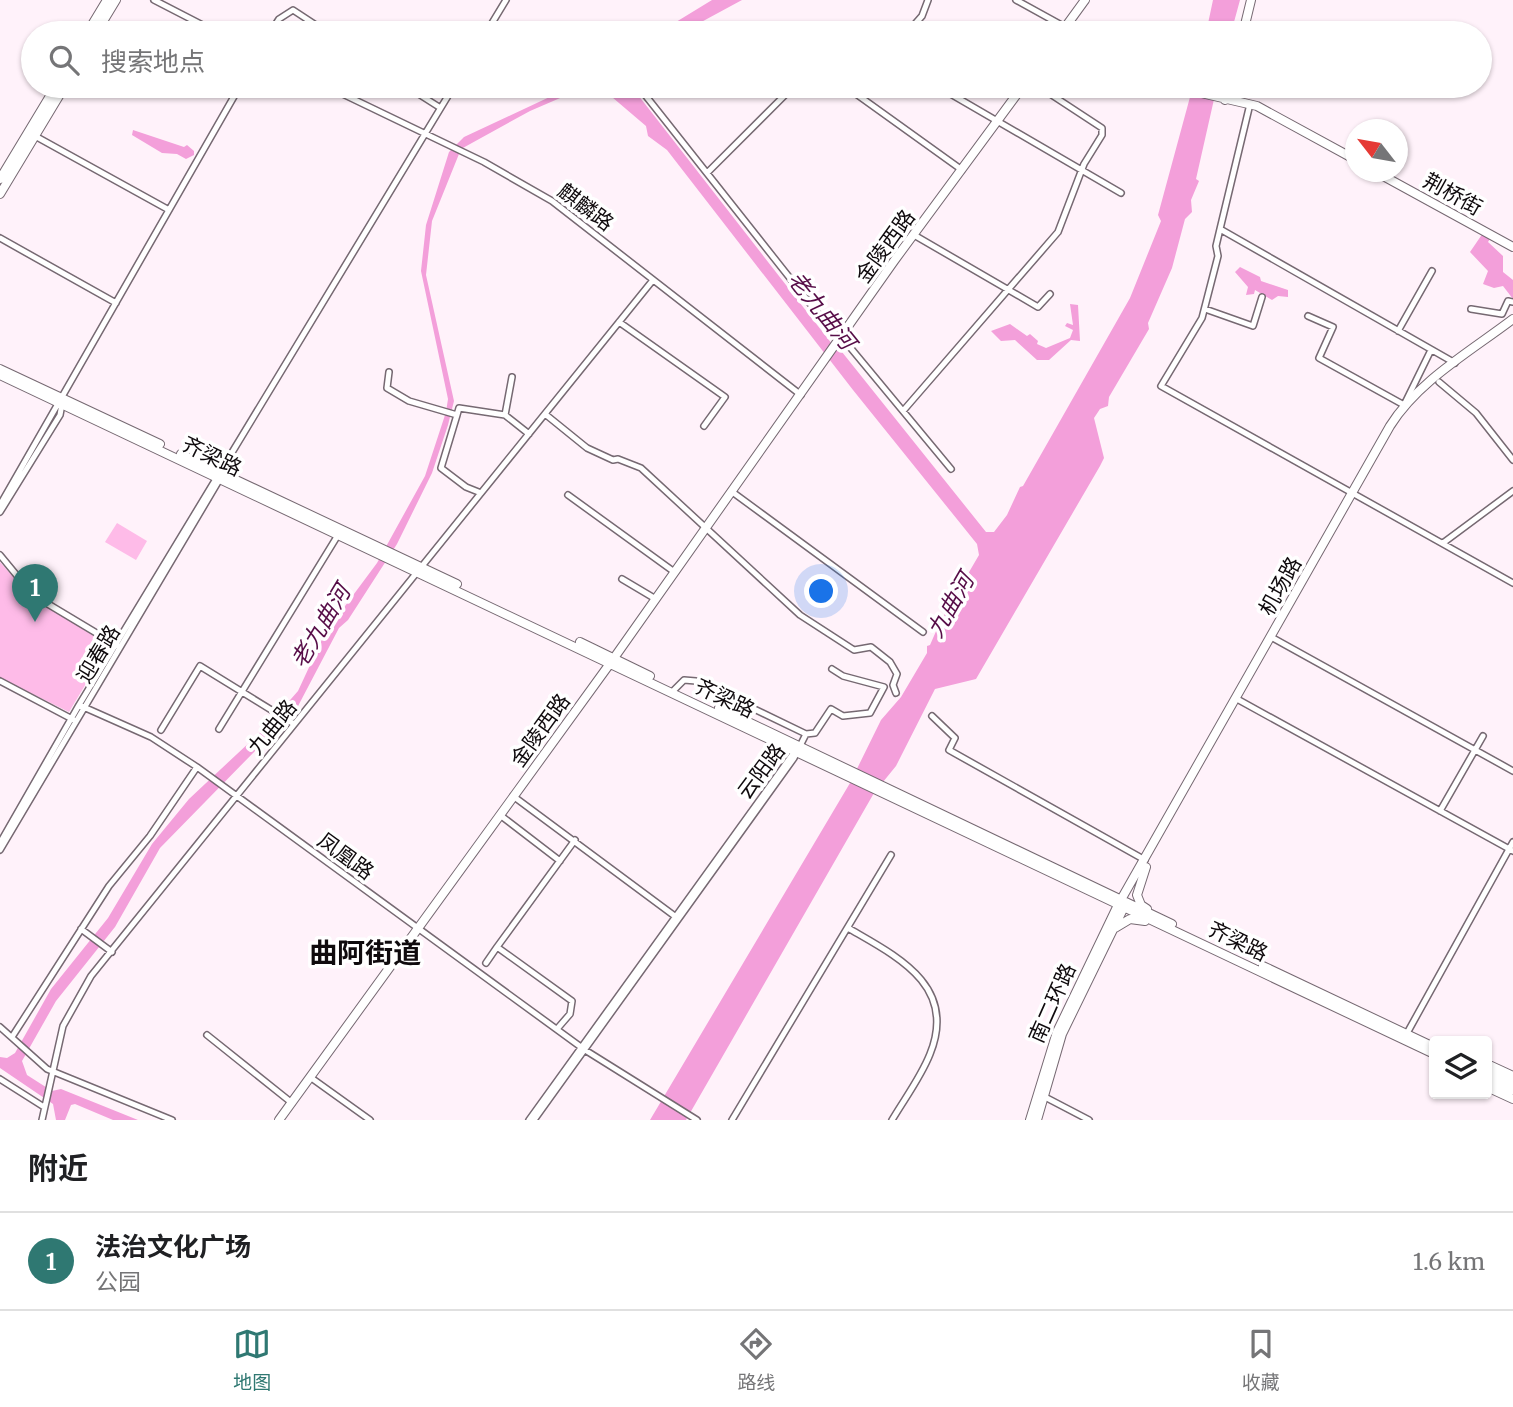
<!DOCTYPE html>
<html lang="zh">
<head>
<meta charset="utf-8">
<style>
  :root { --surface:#fff; --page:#f6f6f6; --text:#202124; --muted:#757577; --line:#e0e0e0; --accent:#2f7872 }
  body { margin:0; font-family:Merriweather,"Noto Sans SC",serif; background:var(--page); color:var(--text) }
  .controls { position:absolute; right:21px; bottom:21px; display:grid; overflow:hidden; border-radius:7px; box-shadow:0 2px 5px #0004 }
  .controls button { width:63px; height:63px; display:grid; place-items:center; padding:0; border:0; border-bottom:2px solid var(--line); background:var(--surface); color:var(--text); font:35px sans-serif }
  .compass { position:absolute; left:1345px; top:119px; width:63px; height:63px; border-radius:50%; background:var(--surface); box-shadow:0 2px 5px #0004; rotate:301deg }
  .you { position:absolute; left:822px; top:592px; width:24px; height:24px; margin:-18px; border:5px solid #fff; border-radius:50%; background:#1a73e8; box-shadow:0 0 0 10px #1a73e833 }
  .badge { display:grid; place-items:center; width:46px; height:46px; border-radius:50%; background:var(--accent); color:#fff; font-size:23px; font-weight:700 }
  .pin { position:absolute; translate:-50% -58px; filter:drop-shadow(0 2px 4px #0008) }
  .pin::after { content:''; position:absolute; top:37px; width:24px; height:21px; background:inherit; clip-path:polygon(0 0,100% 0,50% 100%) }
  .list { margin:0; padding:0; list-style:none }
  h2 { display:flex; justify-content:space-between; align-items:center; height:91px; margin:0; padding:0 28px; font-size:30px }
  h2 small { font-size:23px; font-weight:400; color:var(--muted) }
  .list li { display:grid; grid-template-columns:46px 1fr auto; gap:21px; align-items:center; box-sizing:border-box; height:98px; padding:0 28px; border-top:2px solid var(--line) }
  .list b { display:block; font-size:26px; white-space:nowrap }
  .list p { margin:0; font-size:23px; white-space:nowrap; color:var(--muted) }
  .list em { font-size:23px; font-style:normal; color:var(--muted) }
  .icon { flex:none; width:38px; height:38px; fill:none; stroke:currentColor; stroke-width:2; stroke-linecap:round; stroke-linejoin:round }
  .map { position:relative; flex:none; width:1513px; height:1120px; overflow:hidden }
  .search { position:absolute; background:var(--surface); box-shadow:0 2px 5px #0004; left:21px; right:21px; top:21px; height:77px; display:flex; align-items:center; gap:18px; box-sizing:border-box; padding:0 24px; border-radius:38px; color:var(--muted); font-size:26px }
  .sheet { height:189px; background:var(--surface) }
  nav { display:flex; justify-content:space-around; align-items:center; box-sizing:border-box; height:98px; border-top:2px solid var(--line); background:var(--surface); font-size:19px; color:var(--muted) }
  nav a { display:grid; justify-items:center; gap:4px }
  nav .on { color:var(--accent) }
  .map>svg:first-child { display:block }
</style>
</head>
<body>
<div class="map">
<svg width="1513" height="1120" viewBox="0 0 1513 1120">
  <rect width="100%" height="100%" fill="#fff2fa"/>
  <path fill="#febbe8" d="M117,523L147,541L136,560L105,542Z
    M0,562L32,598L109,645L69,712L0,678Z"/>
  <path fill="#f39fda" d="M712,0H742L681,33H658Z
    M1213,0H1240L1231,33H1206Z
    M573,86H588L530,111L461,149L432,221L426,275L454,401L448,425L432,473L397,544L348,620L339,628L297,708L160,848L115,927L56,1001L22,1061L27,1075L52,1091L61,1089L138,1120H113L75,1104L71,1105L65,1120H56L53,1104L0,1068V1057L7,1058L15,1053L51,989L108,918L152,844L189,799L269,724L298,691L325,633L377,563L425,476L446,412L448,399L421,271L426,225L449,152L464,137Z
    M599,86H631L832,344L842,352L986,532H994L1007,515L1020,487L1023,486L1130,298L1161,221L1158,215L1193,86H1217L1196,179L1199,181L1191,200L1192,212L1185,219L1172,268L1148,323L1149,329L1109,397L1108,406L1100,409L1094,418L1104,458L1100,466L976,679L935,689L896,766L874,793L686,1120H650L850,783L881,720L901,697L927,653V646L930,645L941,620L979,555L977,544L853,390L667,150L648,136L646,126Z
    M133,130L184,147L187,145L194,151V155L186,159L177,154L162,153L132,135Z
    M1483,233L1491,237L1488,242L1503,256V272L1513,280V299L1503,286L1494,288L1483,284L1488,271L1470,252Z
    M1240,267L1260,277L1261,281L1288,290V297L1278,296L1272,300L1255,290L1254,294L1246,295L1248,287L1235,272Z
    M1070,304L1078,305L1080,341L1071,340L1049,360H1037L1015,340L1001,341L991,331L1010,324L1027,336L1030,334L1038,341L1037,344L1046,348L1070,338L1073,330L1065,326L1067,323L1073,325Z"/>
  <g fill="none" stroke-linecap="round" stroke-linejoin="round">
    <g stroke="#766972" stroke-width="8">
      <path id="minor" d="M154,0L218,33
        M1016,0L1065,27
        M270,33L279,19L293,10L328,33
        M486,33L506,0
        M614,33L618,30
        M907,33L922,16L928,0
        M326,86L484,162L552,201L801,395
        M406,86L439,107
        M638,86L831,330L849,346L951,469
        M845,86L962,170
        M937,86L1121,193
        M1250,104L1220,229L1455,363
        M35,136L169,210
        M707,173L794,86
        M1220,229L1216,246L1218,256L1202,318L1161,386L1513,583
        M914,235L1038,307L1050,294
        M0,238L116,303
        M1205,309L1253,326L1262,297
        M1471,309L1502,314L1508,301L1513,302
        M1308,316L1333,327L1319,358L1404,405L1431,350
        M619,322L725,397L704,426
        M1398,331L1432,271
        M389,372L387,388L409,401L457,415L459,408L505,415L529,434
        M1439,382L1476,413L1513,460
        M903,411L1058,232L1084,164L1102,135V128L1038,86
        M545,414L587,448L613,460L618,459L641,468L800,615L854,650L871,647L890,662L897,674L893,685L896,693
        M457,415L441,468L466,487L481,493
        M505,415L512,377
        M731,491L923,632
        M568,495L673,571
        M0,505L240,86
        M0,512L60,415L62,404
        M1443,543L1513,491
        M0,555L33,595L118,646
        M622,579L654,598
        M1271,637L1513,771
        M0,681L74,720
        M1237,699L1513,851
        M79,705L151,737L197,767L585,1050L697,1120
        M932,716L955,738L949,750L1145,860
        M219,729L338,535
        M161,730L200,666L294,724
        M806,734L815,733L831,709L843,716L870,713L884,687L843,676L832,669
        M513,796L676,917
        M1440,811L1483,736
        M500,815L560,861
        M0,843L79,705L454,86
        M0,850L221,477
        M848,928C896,956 958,985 930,1054C921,1077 905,1098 892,1120
        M81,929L112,952
        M486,963L497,947
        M0,1027L47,1069L172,1120
        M557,1029L570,1014L572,1001L497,947L575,840
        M207,1035L292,1103
        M1406,1035L1513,842
        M12,1037L109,886L150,836L197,767
        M310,1077L370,1120
        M0,1079L44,1107
        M1043,1096L1089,1120
        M42,1120L63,1026L91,976L653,280
        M529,1120L795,751
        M534,1120L794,758L806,734L696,681L684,680L672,692
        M732,1120L891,855"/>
    </g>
    <g stroke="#766972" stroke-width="10">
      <path id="major" d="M1065,27L1076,33
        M87,33L107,0
        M96,33L116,0
        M1061,33L1085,0
        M1243,33L1251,0
        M1171,86L1257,106L1356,160
        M1225,100L1229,86
        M1376,172L1513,247
        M0,179L56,86
        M0,194L65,86
        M0,369L160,444
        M0,375L1434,1054
        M181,454L457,584
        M580,642L650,676
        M719,708L1172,924
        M1146,867L1137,895L1141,905L1147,909
        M1115,928L1130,919L1145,921
        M1263,966L1434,1047
        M1487,1064L1513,1076
        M1487,1070L1513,1082
        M1487,1078L1513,1090
        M1487,1087L1513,1099
        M279,1120L614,658L894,261L1023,86
        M1030,1120L1057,1032L1118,905L1390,426C1418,381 1471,351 1513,319
        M1037,1120L1062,1034L1126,903"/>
    </g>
    <use href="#minor" stroke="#fff" stroke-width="5"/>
    <use href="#major" stroke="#fff" stroke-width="8"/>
  </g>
  <g text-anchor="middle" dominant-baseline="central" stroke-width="7" stroke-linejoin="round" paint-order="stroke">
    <g font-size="21" fill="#0f0a0d" stroke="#fff">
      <text transform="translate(1453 194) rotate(29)">荆桥街</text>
      <text transform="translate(586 207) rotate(37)">麒麟路</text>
      <text transform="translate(885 246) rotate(-54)">金陵西路</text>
      <text transform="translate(212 456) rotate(26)">齐梁路</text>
      <text transform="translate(1280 586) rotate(-61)">机场路</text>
      <text transform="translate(98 654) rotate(-59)">迎春路</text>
      <text transform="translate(725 698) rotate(25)">齐梁路</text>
      <text transform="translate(272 727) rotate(-51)">九曲路</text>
      <text transform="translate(540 730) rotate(-54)">金陵西路</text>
      <text transform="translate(761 771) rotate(-53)">云阳路</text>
      <text transform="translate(346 856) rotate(36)">凤凰路</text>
      <text transform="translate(1238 941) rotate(26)">齐梁路</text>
      <text transform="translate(1052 1003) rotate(-66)">南二环路</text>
    </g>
    <g font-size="23" font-style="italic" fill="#570d48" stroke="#fff">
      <text transform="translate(822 310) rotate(51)">老九曲河</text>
      <text transform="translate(950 605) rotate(-60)">九曲河</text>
      <text transform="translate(320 626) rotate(-59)">老九曲河</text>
    </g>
    <g font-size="28" font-weight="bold" fill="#0f0a0d" stroke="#fff">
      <text x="365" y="953">曲阿街道</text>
    </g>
  </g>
</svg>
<div class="controls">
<button><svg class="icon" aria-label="layers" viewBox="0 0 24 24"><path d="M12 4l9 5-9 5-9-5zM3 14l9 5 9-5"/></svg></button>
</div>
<svg class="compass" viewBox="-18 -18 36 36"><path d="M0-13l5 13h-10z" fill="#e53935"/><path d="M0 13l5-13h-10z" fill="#757577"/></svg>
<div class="you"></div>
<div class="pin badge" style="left:35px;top:622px">1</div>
<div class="search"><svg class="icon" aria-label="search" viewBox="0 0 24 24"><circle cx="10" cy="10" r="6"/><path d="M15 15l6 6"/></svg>搜索地点</div>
</div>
<section class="sheet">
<h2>附近<small></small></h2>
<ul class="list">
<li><span class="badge">1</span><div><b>法治文化广场</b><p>公园</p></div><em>1.6 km</em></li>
</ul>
</section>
<nav>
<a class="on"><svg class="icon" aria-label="map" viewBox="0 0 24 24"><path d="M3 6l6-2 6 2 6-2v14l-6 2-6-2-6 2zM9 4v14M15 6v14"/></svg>地图</a>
<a><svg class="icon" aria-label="directions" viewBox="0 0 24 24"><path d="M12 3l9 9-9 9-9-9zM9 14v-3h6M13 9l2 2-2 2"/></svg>路线</a>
<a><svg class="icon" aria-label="saved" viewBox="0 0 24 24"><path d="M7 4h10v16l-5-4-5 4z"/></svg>收藏</a>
</nav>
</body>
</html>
